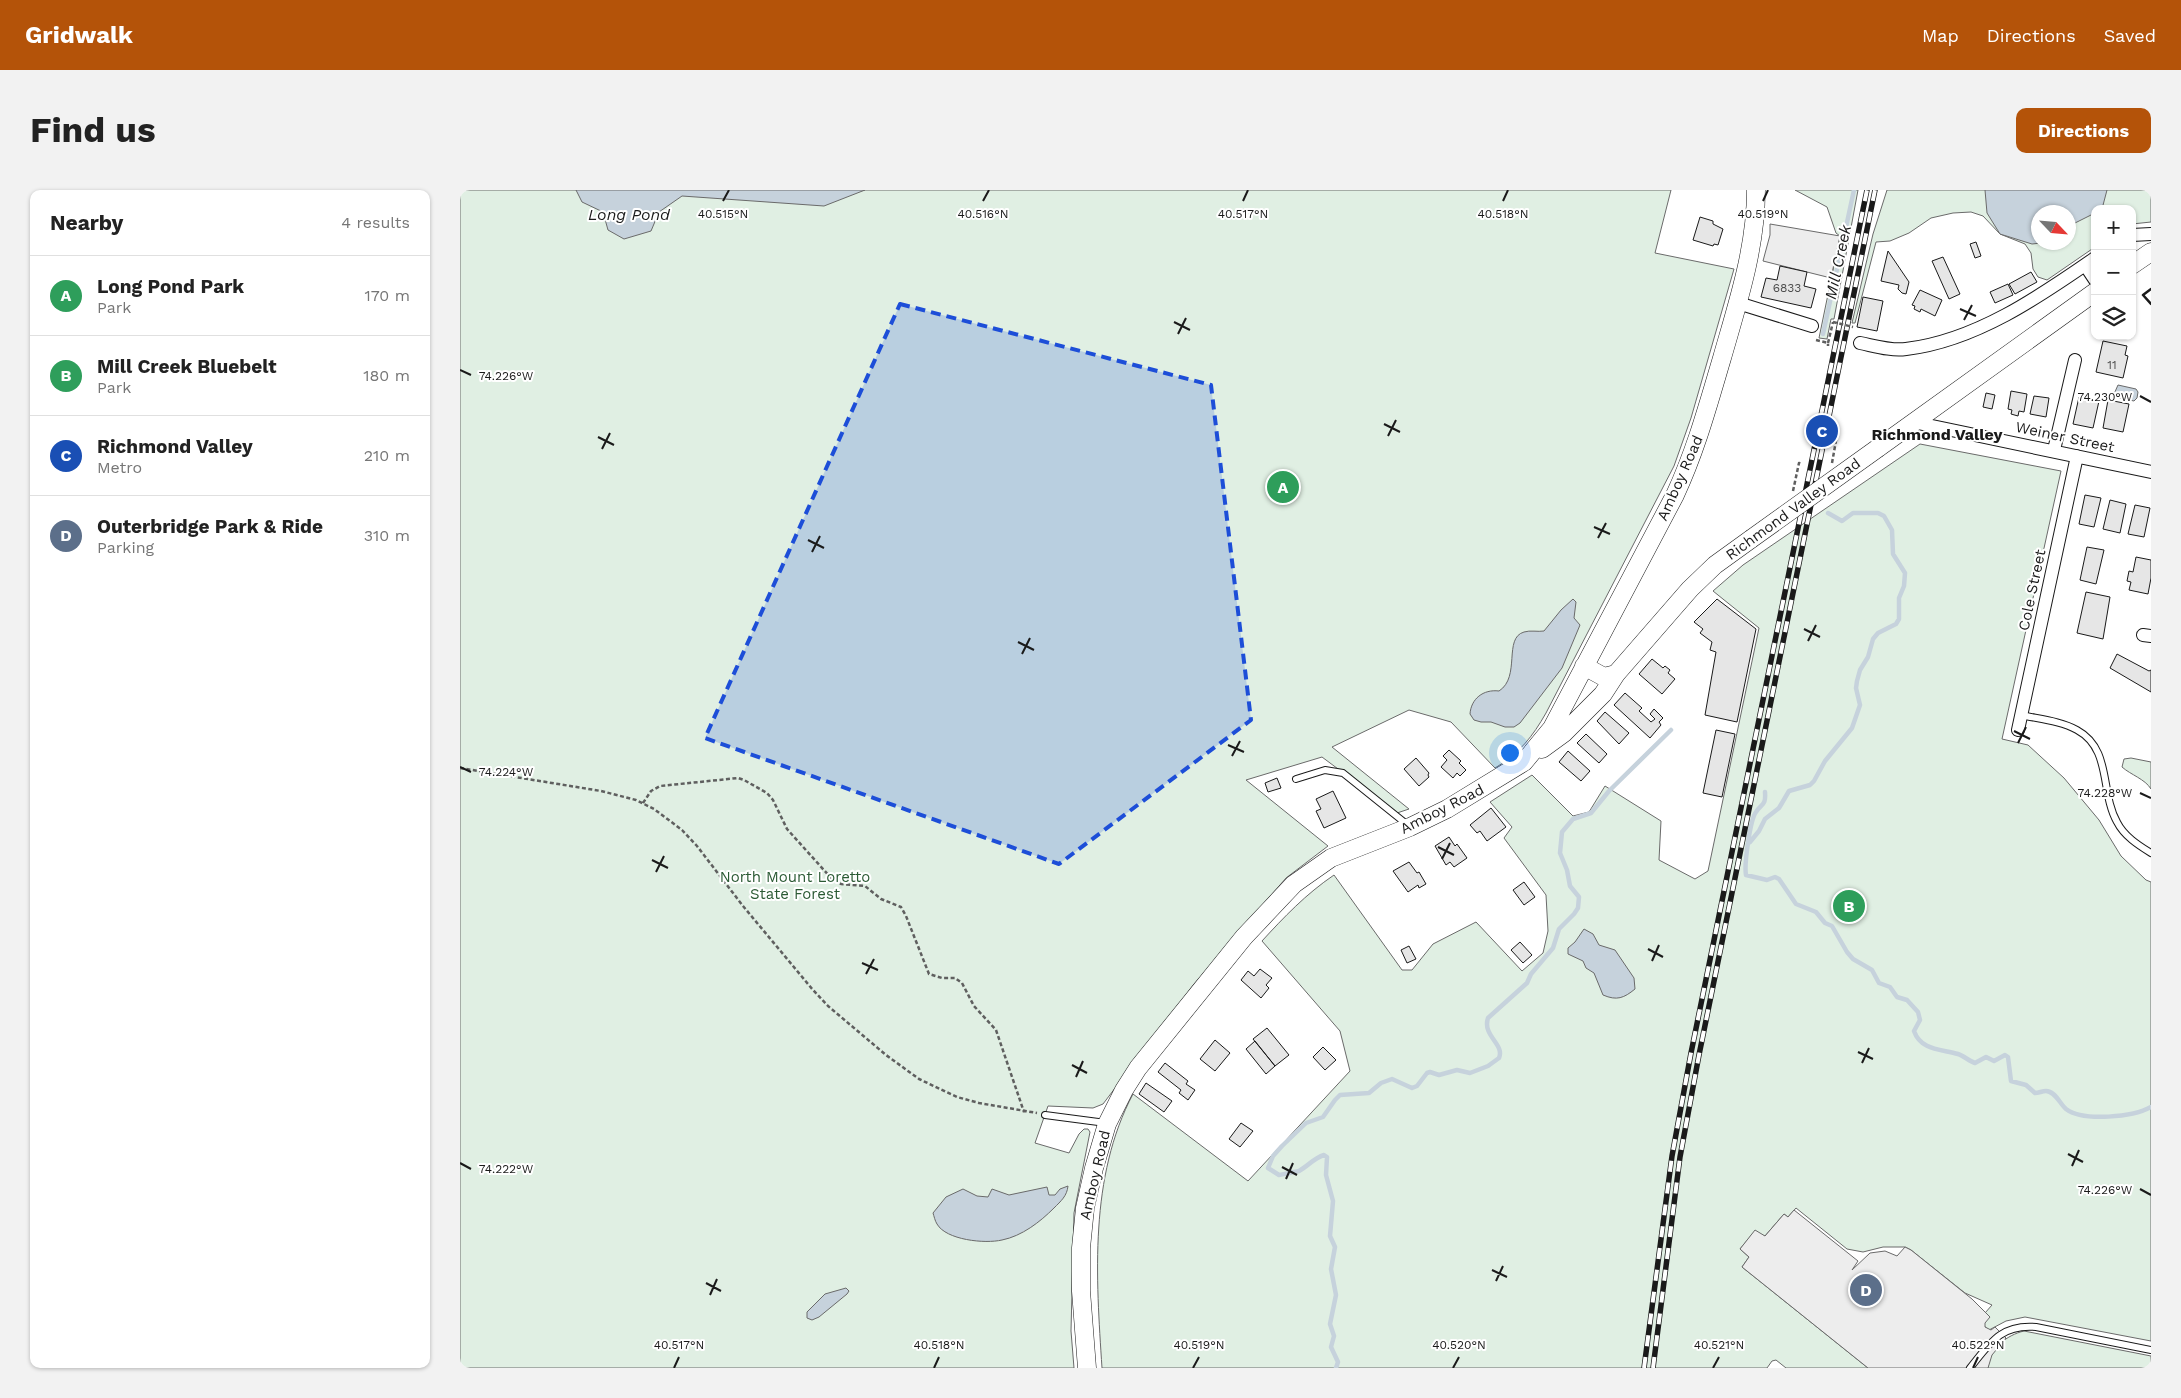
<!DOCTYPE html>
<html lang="en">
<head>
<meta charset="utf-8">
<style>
  :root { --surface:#fff; --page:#f2f2f2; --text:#222; --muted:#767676; --line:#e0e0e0; --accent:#b45309 }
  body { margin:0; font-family:"Work Sans",sans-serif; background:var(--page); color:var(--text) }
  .controls { position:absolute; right:15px; top:15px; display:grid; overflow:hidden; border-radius:10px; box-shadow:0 1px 4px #0004 }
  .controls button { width:45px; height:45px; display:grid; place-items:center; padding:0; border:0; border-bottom:1px solid var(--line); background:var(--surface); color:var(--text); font:25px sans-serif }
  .compass { position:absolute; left:1571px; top:15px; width:45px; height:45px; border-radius:50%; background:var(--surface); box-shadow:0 1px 4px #0004; rotate:116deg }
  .you { position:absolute; left:1049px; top:562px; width:18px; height:18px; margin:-12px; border:4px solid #fff; border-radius:50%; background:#1a73e8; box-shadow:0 0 0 8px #1a73e833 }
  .badge { display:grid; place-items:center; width:32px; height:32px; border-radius:50%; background:var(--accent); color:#fff; font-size:16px; font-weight:700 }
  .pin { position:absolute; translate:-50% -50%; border:2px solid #fff; box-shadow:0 1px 5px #0006 }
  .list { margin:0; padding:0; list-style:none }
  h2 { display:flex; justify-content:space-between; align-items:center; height:65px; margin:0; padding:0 20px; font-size:21px }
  h2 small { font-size:16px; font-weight:400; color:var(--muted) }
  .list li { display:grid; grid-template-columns:32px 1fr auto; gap:15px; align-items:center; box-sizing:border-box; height:80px; padding:0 20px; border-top:1px solid var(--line) }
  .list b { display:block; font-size:19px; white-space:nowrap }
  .list p { margin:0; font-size:16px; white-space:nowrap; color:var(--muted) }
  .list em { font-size:16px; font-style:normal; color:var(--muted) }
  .icon { flex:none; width:28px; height:28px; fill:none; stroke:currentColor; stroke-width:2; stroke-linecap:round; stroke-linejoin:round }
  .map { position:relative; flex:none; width:1691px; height:1178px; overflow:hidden; border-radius:10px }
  header { display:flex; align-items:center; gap:30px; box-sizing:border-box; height:70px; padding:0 25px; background:var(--accent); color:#fff }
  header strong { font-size:24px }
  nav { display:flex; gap:28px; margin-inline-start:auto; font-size:18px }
  .intro { display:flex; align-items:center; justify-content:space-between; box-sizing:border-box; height:120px; padding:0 30px }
  h1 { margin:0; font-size:35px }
  .button { padding:12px 22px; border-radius:10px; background:var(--accent); color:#fff; font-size:18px; font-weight:700 }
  main { display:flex; gap:30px; padding:0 30px }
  aside { flex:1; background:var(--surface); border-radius:10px; box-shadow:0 1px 4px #0004 }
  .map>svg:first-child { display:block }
</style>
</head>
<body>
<header>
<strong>Gridwalk</strong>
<nav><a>Map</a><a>Directions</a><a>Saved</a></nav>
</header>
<div class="intro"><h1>Find us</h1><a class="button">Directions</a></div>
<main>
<aside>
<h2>Nearby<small>4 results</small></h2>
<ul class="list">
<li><span class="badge" style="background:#2e9e5b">A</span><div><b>Long Pond Park</b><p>Park</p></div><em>170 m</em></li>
<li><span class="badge" style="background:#2e9e5b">B</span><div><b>Mill Creek Bluebelt</b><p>Park</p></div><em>180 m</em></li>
<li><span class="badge" style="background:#1a4fb4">C</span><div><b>Richmond Valley</b><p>Metro</p></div><em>210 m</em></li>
<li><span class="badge" style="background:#5c6f8a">D</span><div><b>Outerbridge Park &amp; Ride</b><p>Parking</p></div><em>310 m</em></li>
</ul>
</aside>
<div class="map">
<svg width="1691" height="1178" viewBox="0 0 1691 1178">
  <rect width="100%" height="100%" fill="#fff"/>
  <path fill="#e0efe3" stroke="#6a6a6a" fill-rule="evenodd" d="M0,0H1211L1195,63L1274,79L1231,228L1214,276L1086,523C1073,546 1059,564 1035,578L991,532L949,520L872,557L949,619L937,623L862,567L786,590L868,656L826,688L734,794L643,914L633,918L588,916L575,953L609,963L619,944L624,939H628L630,942L614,1023L611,1141L614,1178H0Z
    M1335,0H1398L1374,129H1371L1367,149L1359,148L1380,46L1376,43L1367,17Z
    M1427,0H1691V32L1672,34V19H1635V57L1587,90L1578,87L1573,79L1571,63L1565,54L1540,44L1523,26L1511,22L1493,23L1471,28L1449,43L1430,51L1416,52L1395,133H1392L1413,44ZM1578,22H1608V52H1578Z
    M1460,254L1601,281L1542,549L1568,555L1604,588L1639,630L1661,666L1686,690L1691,692V1151L1565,1127L1546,1131L1529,1140L1524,1136L1525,1123L1532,1115L1505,1103L1451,1060L1445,1057H1423L1403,1062L1387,1059L1336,1018L1328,1027L1324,1024L1305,1046L1294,1042L1280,1059L1289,1067L1282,1077L1408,1178H1326L1316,1170L1312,1171L1307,1178H642C636,1087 629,987 673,904L788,991L890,881L880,841L802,751C824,727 846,704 874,685L942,780H952L973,754L1016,732L1062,781L1083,763L1088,741L1086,705L1044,648L1052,637L1030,612L1072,585L1113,626L1129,622L1145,596L1201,631L1199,670L1235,689L1248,681L1299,438L1253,401L1283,375Z
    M1671,568L1691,572V599C1685,589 1671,585 1662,577L1664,569Z
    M1564,1141L1691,1166V1178H1528C1528,1159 1547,1145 1564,1141Z"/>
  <path fill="#ededed" stroke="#6a6a6a" d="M1310,34L1380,46L1371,88L1303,71L1310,45Z
    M1334,1020L1398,1071L1392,1080L1410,1063L1425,1061L1437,1066L1445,1057L1451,1060L1512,1109L1530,1127L1525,1133V1137L1531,1140L1535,1137L1546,1148L1532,1165L1528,1178H1408L1282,1077L1289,1067L1280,1059L1295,1040L1305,1046L1324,1024L1328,1027Z"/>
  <path fill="#c6d2dc" stroke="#6a6a6a" d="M116,0H405L364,16L222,6L199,22L191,41L164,49L148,40L143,22L122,12Z
    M1525,0H1647L1642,19H1635V23L1609,36L1608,22H1578V52L1581,53L1572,54L1540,44L1527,23Z
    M1658,195L1676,199L1678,202L1677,208L1674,211L1656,207L1654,204Z
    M1113,409L1116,412L1114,428L1120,435L1102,478L1060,533L1054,537H1045L1031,532H1021L1014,530L1010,524C1011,509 1023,499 1039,501C1061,487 1043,448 1064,442C1070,440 1078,442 1084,441L1101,420Z
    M1124,739L1133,744L1139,755L1155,760L1174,788L1175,799C1164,808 1157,811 1143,805L1134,783L1126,778L1123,771L1108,764V758L1115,752Z
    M608,996C607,1006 601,1011 594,1018C580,1032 562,1046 542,1050C525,1054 486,1050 477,1034C475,1031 474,1026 473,1023L486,1007L503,999L517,1006L528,1007L532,999L549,1005L587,997L589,1005H595L600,999Z
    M386,1098L389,1101L387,1104L359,1127L352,1130L347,1128V1122L365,1104Z"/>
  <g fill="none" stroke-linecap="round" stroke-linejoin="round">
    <path stroke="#c6d2dc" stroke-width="4.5" d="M1363,144L1394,0
      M1305,602C1306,616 1302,613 1296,622C1290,630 1284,675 1286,685L1307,690L1315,687L1319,689L1336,714L1356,722L1365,733L1372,736L1387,762L1393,769L1412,780L1419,793L1430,797L1437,807L1447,810L1458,822L1460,830L1454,841C1461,861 1482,859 1498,864C1504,866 1509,871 1515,873L1526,867L1534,871L1545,865L1548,867L1551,891L1566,895L1575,903C1579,903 1582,901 1586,901C1595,901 1600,914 1606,919C1623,932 1674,927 1691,917
      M1290,652L1299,641L1305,629L1319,618L1329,601L1350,595L1354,591L1365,571L1392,538L1400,515L1396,498L1397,491L1400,480L1408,467L1413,449L1418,443L1436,434L1439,429V408L1444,396L1445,383L1433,364L1432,340L1424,326L1418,323H1393L1382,331L1368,323
      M876,1178L878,1172L871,1157L874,1146L870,1134L876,1105L871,1079L875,1057L870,1046L873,1011L866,985L867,967L864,965C854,968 848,976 839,981C835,982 824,984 819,985L808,978L813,966L822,956L846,933L863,927L875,910L880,905L909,903L921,893L932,889L952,898L957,896L967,883L970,882L979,885L997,880L1010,883L1028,876L1039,868C1045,854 1022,846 1028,828L1067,793L1071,784L1093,758L1099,739L1114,724L1118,718L1119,707L1110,696L1107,680L1100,663L1102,642L1113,629L1131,623L1149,601L1211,540"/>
  </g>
  <path fill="#e6e6e6" stroke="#1a1a1a" d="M1240,27L1253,31V34L1263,39L1258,55L1254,54L1253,56L1233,50Z
    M1516,52L1521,66L1515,68L1510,54Z
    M1428,61L1449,92L1446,104L1442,103L1438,99L1439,95L1421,91Z
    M1483,67L1500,104L1489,109L1472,71Z
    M1320,76L1347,82L1344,96L1356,99L1351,118L1301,107L1306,88L1317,90Z
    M1571,82L1577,92L1555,104L1549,94Z
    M1548,94L1553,105L1535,113L1530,102Z
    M1460,100L1482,110L1475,126L1461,119L1460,122L1454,119L1455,116L1452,115Z
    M1403,107L1423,111L1417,141L1397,137Z
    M1643,151L1667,156L1665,165L1668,166L1663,188L1636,182Z
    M1551,201L1567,204L1564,222L1559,221L1558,226L1551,224L1552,220L1548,219Z
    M1526,203L1535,205L1532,219L1523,217Z
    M1574,206L1589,208L1586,227L1570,224Z
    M1619,207L1639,211L1633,238L1613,234Z
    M1648,210L1669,214L1663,242L1643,238Z
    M1625,305L1641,308L1634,337L1619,334Z
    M1650,310L1666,314L1660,343L1643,339Z
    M1675,315L1690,318L1684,347L1668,344Z
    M1627,357L1644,360L1636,394L1620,390Z
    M1676,367L1691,370V388L1688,404L1669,400L1671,392L1667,391L1669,381L1673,382Z
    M1626,402L1650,407L1643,449L1617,443Z
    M1257,409L1296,439L1277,532L1245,525L1256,462L1250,460L1252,452L1240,443L1243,439L1234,432Z
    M1657,464L1689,481L1691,480V502L1650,478Z
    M1192,469L1203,478L1205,476L1210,480L1208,483L1215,489L1202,504L1179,484Z
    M1165,503L1182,518L1179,521L1191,532L1195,529L1190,524L1194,519L1203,528L1199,532L1201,535L1190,548L1154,515Z
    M1145,522L1169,543L1159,554L1137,531Z
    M1256,540L1275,544L1262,607L1243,603Z
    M1126,544L1147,564L1139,573L1117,553Z
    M989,560L1001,571L999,573L1006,580L1000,586L997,583L993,588L981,577L987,570L983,566Z
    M1108,561L1130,581L1121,591L1099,572Z
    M956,568L969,583L968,585L969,587L959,596L944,579Z
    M817,588L821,598L808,602L805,593Z
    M873,601L886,628L864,638L856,621L861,619L856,609Z
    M1031,618L1046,637L1027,651L1020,641L1017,643L1010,635Z
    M989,647L995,656L997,654L1007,668L994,677L990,672L986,675L975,656Z
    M949,672L957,683L959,682L966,694L959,698L958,695L948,702L933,681Z
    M1064,692L1075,707L1064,715L1053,700Z
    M1060,752L1072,765L1063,773L1051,760Z
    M949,756L956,769L947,773L941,760Z
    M800,779L812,788L806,795L809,798L801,808L781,790L788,781L794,786Z
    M807,838L829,865L815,876L793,849Z
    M755,850L770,863L755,881L740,869Z
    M795,851L815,876L806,884L786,859Z
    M863,857L876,870L865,880L853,867Z
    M705,873L728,891L726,894L735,900L728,910L719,903L721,900L698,882Z
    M686,893L712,911L704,922L679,904Z
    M781,933L793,941L780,957L769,949Z"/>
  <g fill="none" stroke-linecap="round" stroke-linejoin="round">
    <g stroke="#1a1a1a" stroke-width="8">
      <path id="lane" d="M1561,525C1579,529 1601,531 1617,540C1652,559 1640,602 1657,632C1664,646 1678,655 1691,663
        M836,589L865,580L883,583L949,636
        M585,925L646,933
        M1510,1178C1530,1153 1541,1134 1576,1137L1691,1160"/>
    </g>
    <g stroke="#1a1a1a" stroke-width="14">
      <path id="street" d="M1672,45L1691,44
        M1625,75L1635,90
        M1278,113L1352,136
        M1400,153C1415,156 1431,161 1446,159C1515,151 1579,107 1635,68
        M1453,232L1691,282
        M1594,260L1615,170
        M1683,445L1691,446
        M1558,540L1617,266"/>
    </g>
    <g stroke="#1a1a1a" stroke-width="19">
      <path id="secondary" d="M1672,75L1691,62
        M1418,258L1635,102
        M1124,476L1144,487L1156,484
        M1082,559L1104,543L1143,504L1156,484L1230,399L1255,375L1291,349
        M627,1178L621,1101V1058L625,1018L634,978L647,934L664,900L678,878L784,747L834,694L871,668L950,637L987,619L1064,572L1092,538L1215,305C1236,260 1248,215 1262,168C1278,112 1296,58 1296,0"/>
    </g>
    <path stroke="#5f5f5f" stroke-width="2.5" stroke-dasharray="4 2.5" stroke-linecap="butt" d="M1356,150L1368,153V156
      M1368,153L1373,132
      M1372,273L1377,245L1374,244
      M1333,301L1339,273L1342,274
      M0,578L141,601L176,610L194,619L222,640L237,656L283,716L353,800L368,816L426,865L459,889L497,907L519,913L577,923
      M183,613L191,601L200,596L278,588L284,590L307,603L313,610L327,639L372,689L381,694L405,696L421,709L441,717L446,726L469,784L482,788H495L502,793L514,816L536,840L564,922"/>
    <use href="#lane" stroke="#fff" stroke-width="6"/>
    <use href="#street" stroke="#fff" stroke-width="12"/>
    <use href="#secondary" stroke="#fff" stroke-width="18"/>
    <g stroke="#1a1a1a" stroke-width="5.5">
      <path id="rail" d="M1184,1178L1212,966L1231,863L1407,0
        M1193,1178L1220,967L1239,865L1415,0"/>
    </g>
    <use href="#rail" stroke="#fff" stroke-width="4" stroke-dasharray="11" stroke-linecap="butt"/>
    <g stroke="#1a1a1a" stroke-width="19" stroke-linecap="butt">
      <path id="secondary-bridge" d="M1291,349L1418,258"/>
    </g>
    <path stroke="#5f5f5f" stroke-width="2.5" stroke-dasharray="4 2.5" stroke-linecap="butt" d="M1373,132L1393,137"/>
    <use href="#secondary-bridge" stroke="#fff" stroke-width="18"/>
    <path stroke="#1a1a1a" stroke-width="2.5" d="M1691,99L1683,105L1691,114"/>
  </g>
  <path fill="#1d4ed8" fill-opacity="0.2" stroke="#1d4ed8" stroke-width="4" stroke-dasharray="10 6" stroke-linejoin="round" d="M440,114L751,195L791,530L599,674L245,548Z"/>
  <path fill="none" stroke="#1a1a1a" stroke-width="2" d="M263,11L269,0M523,11L529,0M783,11L788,0M1043,11L1048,0M1303,11L1308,0M1500,119L1516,126M1504,130L1512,115M714,132L730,140M718,144L726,128M0,180L11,185M1680,206L1691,212M924,234L940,242M928,246L936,230M138,247L154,255M142,259L150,243M1134,337L1150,344M1138,348L1146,333M348,350L364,358M352,362L360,346M1344,439L1360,447M1348,451L1356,435M558,452L574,460M562,464L570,448M1554,541L1570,549M1558,553L1566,537M768,555L784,562M772,566L780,551M0,577L11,582M1680,603L1691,608M978,657L994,665M982,669L990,653M192,670L208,678M196,682L204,666M1188,759L1203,767M1192,771L1199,755M402,773L418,780M406,784L414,769M1398,862L1413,869M1402,873L1409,858M612,875L627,883M616,887L623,871M1608,964L1623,972M0,973L11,979M1612,976L1619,960M822,977L837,985M826,989L833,973M1680,999L1691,1005M1032,1080L1047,1087M1036,1091L1043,1076M246,1093L261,1101M250,1105L257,1089M214,1178L219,1167M474,1178L479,1167M733,1178L739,1167M993,1178L999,1167M1253,1178L1259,1167M1513,1178L1518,1167"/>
  <g text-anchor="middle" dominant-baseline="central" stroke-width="4" stroke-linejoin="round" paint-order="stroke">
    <g font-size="12" fill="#4d4d4d">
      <text x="1327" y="98">6833</text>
      <text x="1652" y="175">11</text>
    </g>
    <g font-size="15" fill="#1a1a1a" stroke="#fff">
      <text transform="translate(1605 247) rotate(12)">Weiner Street</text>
      <text transform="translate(1220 288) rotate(-66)">Amboy Road</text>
      <text transform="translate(1333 319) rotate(-36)">Richmond Valley Road</text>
      <text transform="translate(1572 400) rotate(-78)">Cole Street</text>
      <text transform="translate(982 619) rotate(-27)">Amboy Road</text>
      <text transform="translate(635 985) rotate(-77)">Amboy Road</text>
    </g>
    <g font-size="15" fill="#2b5a34" stroke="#fff">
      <text x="335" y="687">North Mount Loretto<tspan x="335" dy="17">State Forest</tspan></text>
    </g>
    <g font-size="16" font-style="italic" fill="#1a1a1a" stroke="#fff">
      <text x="169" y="24">Long Pond</text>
      <text transform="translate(1378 72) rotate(-78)">Mill Creek</text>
    </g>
    <g font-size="16" font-weight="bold" fill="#1a1a1a" stroke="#fff">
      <text x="1477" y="244">Richmond Valley</text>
    </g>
  </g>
  <g font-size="12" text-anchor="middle" fill="#1a1a1a" stroke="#fff" stroke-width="4" stroke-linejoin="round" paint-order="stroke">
    <text x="263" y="28">40.515°N</text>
    <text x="523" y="28">40.516°N</text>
    <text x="783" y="28">40.517°N</text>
    <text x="1043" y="28">40.518°N</text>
    <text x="1303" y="28">40.519°N</text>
    <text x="46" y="190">74.226°W</text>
    <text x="1645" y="211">74.230°W</text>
    <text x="46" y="586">74.224°W</text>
    <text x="1645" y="607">74.228°W</text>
    <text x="46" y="983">74.222°W</text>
    <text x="1645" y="1004">74.226°W</text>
    <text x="219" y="1159">40.517°N</text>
    <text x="479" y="1159">40.518°N</text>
    <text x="739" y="1159">40.519°N</text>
    <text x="999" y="1159">40.520°N</text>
    <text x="1259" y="1159">40.521°N</text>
    <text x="1518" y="1159">40.522°N</text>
  </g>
</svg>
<div class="controls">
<button>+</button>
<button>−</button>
<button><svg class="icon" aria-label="layers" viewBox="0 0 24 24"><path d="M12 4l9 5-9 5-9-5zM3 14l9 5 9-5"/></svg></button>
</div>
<svg class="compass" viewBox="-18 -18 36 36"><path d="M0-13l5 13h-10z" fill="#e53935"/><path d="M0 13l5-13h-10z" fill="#767676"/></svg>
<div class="you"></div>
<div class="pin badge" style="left:823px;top:297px;background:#2e9e5b">A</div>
<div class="pin badge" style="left:1389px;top:716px;background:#2e9e5b">B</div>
<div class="pin badge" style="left:1362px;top:241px;background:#1a4fb4">C</div>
<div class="pin badge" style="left:1406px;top:1100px;background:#5c6f8a">D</div>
</div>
</main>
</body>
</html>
